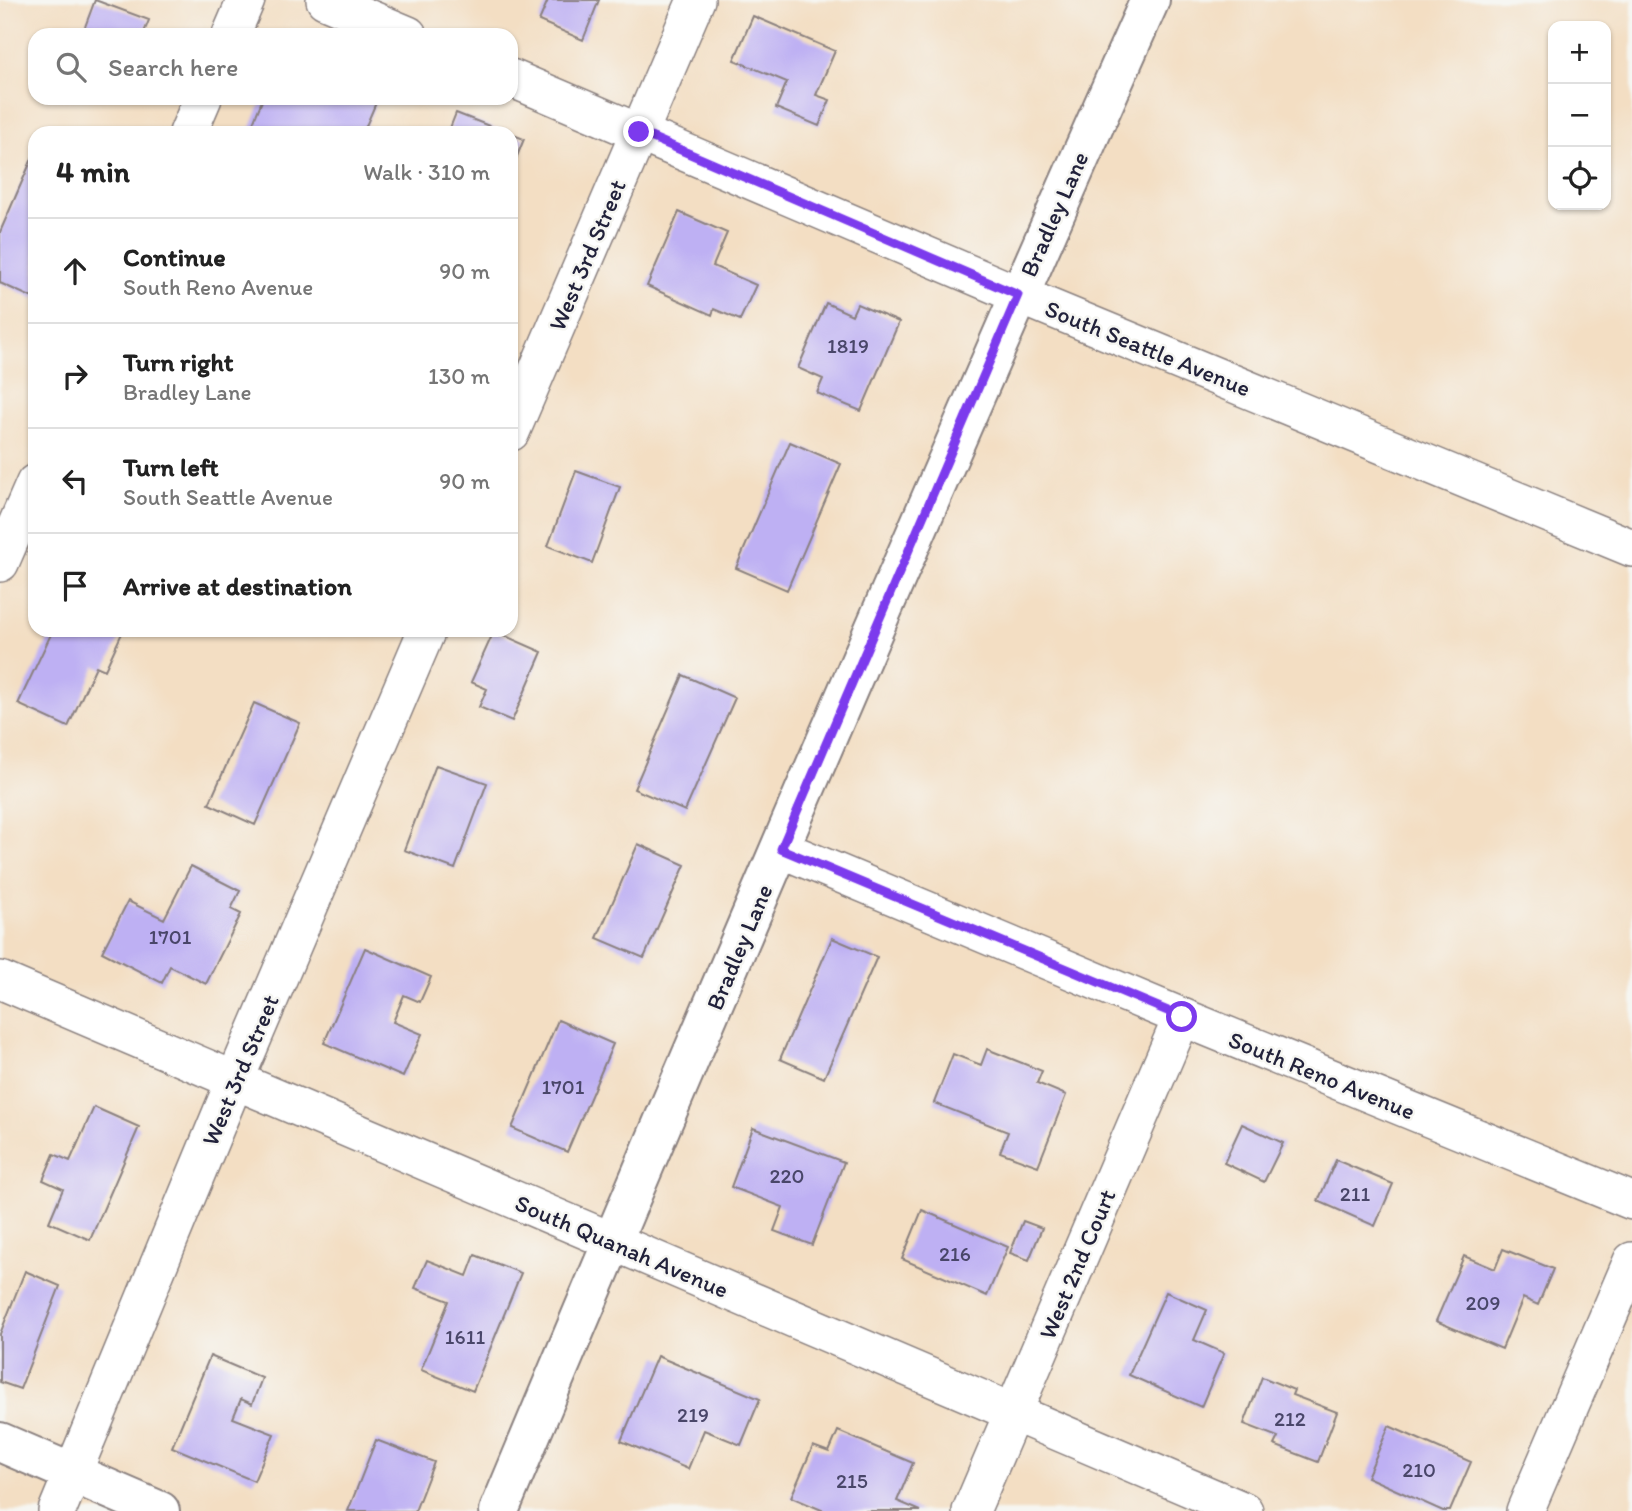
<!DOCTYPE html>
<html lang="en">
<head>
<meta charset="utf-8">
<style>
  :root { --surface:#fff; --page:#f6f6f6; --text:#222; --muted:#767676; --line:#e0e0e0 }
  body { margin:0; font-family:Itim,sans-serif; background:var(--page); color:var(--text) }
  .controls { position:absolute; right:21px; top:21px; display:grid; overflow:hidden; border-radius:14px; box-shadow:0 2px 5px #0004 }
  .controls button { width:63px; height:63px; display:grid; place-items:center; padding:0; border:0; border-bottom:2px solid var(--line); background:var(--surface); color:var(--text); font:35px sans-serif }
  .stop { position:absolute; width:21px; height:21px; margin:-16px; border:5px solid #7c3aed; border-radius:50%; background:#fff }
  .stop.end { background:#7c3aed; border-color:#fff; box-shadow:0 2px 7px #0008 }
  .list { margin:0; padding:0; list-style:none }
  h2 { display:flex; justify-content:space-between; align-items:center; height:91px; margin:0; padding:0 28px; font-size:30px }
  h2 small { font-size:23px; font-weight:400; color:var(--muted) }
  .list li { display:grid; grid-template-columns:46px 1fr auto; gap:21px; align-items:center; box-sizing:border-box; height:105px; padding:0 28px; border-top:2px solid var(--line) }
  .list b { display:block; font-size:26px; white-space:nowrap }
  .list p { margin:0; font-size:23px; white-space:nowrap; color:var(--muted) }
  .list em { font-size:23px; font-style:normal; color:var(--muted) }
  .icon { flex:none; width:38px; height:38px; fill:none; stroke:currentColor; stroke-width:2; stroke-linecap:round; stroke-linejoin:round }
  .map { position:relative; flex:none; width:1632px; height:1511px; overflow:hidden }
  .search { position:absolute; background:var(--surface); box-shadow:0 2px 5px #0004; left:28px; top:28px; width:490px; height:77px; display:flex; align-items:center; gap:18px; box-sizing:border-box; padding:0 24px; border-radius:21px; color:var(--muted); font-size:26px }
  .panel { position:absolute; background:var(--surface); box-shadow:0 2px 5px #0004; left:28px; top:126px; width:490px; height:511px; border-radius:21px }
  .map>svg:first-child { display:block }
</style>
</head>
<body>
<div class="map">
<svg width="1632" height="1511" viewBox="0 0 1632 1511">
  <rect width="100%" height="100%" fill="#f6f6f2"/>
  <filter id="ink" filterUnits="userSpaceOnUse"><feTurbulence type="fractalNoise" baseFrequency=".0143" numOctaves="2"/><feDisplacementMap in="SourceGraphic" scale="14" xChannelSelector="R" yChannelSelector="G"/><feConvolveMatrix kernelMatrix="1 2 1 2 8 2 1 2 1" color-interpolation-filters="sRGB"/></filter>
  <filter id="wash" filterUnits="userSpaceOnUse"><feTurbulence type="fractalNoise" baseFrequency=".00686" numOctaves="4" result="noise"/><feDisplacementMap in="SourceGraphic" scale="28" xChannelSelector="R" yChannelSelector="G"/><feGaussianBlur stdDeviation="1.57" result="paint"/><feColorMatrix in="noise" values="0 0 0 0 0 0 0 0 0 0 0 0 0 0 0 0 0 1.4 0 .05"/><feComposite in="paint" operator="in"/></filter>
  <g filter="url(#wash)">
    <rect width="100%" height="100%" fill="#f3dec3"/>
    <g id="blocks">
      <path fill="#beb0f3" d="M95,0L149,20L143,35H82Z
        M548,0H599L583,40L539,21Z
        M753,16L835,51L816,95L830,100L819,126L776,108L787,82L734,60Z
        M263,98H378L363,133H256L250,130Z
        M456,113L507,133H448Z
        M511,134L524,139L511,171Z
        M35,152V299L0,283V232Z
        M679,212L727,233L713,266L756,285L740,320L714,309L712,315L647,286Z
        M826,303L852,315L857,304L899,322L861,411L817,393L823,379L798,368Z
        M790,442L841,464L787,590L736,568Z
        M576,471L620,487L592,563L548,546Z
        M53,630L123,631L105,670L96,666L68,727L18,704Z
        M494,631L542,652L512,721L479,707L487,689L471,682Z
        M683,675L735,698L685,811L634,789Z
        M254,703L300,723L255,825L209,804Z
        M436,765L487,783L455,869L404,850Z
        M638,844L685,865L644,958L597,938Z
        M191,866L240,891L231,909L241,914L206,984L170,966L162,983L102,952L128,901L164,919Z
        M832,938L877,957L824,1078L780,1059Z
        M365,948L431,977L420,1002L404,995L393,1022L422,1034L403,1077L324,1043Z
        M558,1020L613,1044L567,1152L512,1128Z
        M987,1049L1042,1071L1037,1083L1066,1095L1038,1166L1000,1152L1008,1132L934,1103L953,1054L981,1065Z
        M94,1107L139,1127L90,1240L49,1222L63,1189L43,1180L54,1154L70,1161Z
        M1242,1124L1283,1143L1264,1182L1224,1163Z
        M753,1128L844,1162L812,1245L774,1231L783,1207L731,1187Z
        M1336,1160L1393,1184L1375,1226L1318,1201Z
        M922,1210L1008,1247L987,1296L902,1259Z
        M1023,1221L1042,1228L1029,1260L1010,1253Z
        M1503,1249L1553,1269L1538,1305L1523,1298L1502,1349L1436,1321L1464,1256L1495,1269Z
        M475,1255L521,1273L473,1391L421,1370L449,1301L415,1288L427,1260L467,1276Z
        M25,1271L60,1286L20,1389L0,1382V1334Z
        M1166,1292L1207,1310L1194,1340L1224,1353L1201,1407L1129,1375Z
        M210,1356L262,1378L252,1404L241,1399L233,1418L274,1434L254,1481L172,1447Z
        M657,1356L760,1399L741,1445L704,1430L688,1469L621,1441Z
        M1262,1377L1294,1390L1292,1395L1337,1412L1318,1462L1274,1445L1278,1437L1244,1424Z
        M1389,1426L1471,1462L1450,1511H1443L1367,1477Z
        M838,1431L913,1463L897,1501L921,1511H824L791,1497L813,1446L829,1452Z
        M376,1440L434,1462L415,1511H348Z"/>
    </g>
  </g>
  <g filter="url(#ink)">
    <use href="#blocks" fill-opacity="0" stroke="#8a807f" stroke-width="2"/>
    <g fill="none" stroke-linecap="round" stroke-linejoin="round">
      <g stroke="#8a807f" stroke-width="40">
        <path id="minor" d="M325,0L408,35
          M231,35L246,0
          M511,78L1019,295L1632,548
          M188,133L203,98
          M511,432L696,0
          M0,563L35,483
          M781,849L1182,1017L1632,1201
          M0,980L1244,1511
          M57,1511L235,1080L427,630
          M971,1511L1182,1017
          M1525,1511L1632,1261"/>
      </g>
      <g stroke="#8a807f" stroke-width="42">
        <path id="tertiary" d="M0,1442L160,1511
          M499,1511C711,1005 927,501 1150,0"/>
      </g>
      <use href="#minor" stroke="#fff" stroke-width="37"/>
      <use href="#tertiary" stroke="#fff" stroke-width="38"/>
    </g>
  </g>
  <g fill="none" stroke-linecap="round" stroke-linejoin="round" filter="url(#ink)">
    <path stroke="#7c3aed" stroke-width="9" d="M639,132L1018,295L781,849L1182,1017"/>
  </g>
  <g text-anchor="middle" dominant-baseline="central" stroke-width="5" stroke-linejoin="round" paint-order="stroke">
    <g font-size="21" fill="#494669">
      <text x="848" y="345">1819</text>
      <text x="170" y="936">1701</text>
      <text x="563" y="1086">1701</text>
      <text x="787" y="1175">220</text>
      <text x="1355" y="1193">211</text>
      <text x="955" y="1253">216</text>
      <text x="1483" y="1302">209</text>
      <text x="465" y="1336">1611</text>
      <text x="693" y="1414">219</text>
      <text x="1290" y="1418">212</text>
      <text x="1419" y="1469">210</text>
      <text x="852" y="1480">215</text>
    </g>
    <g font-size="24" fill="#22223b" stroke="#f6f6f2">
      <text transform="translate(1054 214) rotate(-66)">Bradley Lane</text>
      <text transform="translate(587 255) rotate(-67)">West 3rd Street</text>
      <text transform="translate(1148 348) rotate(22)">South Seattle Avenue</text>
      <text transform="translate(739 947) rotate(-67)">Bradley Lane</text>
      <text transform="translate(240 1070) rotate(-67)">West 3rd Street</text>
      <text transform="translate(1322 1075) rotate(22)">South Reno Avenue</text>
      <text transform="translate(622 1246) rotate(23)">South Quanah Avenue</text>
      <text transform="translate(1077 1264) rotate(-67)">West 2nd Court</text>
    </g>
  </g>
</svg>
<div class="controls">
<button>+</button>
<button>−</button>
<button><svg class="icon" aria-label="locate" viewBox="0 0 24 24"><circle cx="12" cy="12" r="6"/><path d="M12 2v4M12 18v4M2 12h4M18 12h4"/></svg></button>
</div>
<div class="stop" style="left:1182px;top:1017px"></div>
<div class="stop end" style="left:639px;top:132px"></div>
<div class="search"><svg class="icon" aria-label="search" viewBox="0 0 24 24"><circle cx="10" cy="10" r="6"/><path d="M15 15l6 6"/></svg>Search here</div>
<section class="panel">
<h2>4 min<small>Walk · 310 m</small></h2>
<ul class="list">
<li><svg class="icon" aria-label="ahead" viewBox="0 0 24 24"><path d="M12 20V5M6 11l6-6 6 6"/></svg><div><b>Continue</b><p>South Reno Avenue</p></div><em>90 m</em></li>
<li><svg class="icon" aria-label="right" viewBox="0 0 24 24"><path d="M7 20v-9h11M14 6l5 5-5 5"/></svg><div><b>Turn right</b><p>Bradley Lane</p></div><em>130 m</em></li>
<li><svg class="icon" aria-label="left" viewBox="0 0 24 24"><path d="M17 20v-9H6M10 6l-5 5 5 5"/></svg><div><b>Turn left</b><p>South Seattle Avenue</p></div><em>90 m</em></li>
<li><svg class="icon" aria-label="arrive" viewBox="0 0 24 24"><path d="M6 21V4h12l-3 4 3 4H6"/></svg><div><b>Arrive at destination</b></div></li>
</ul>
</section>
</div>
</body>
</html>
